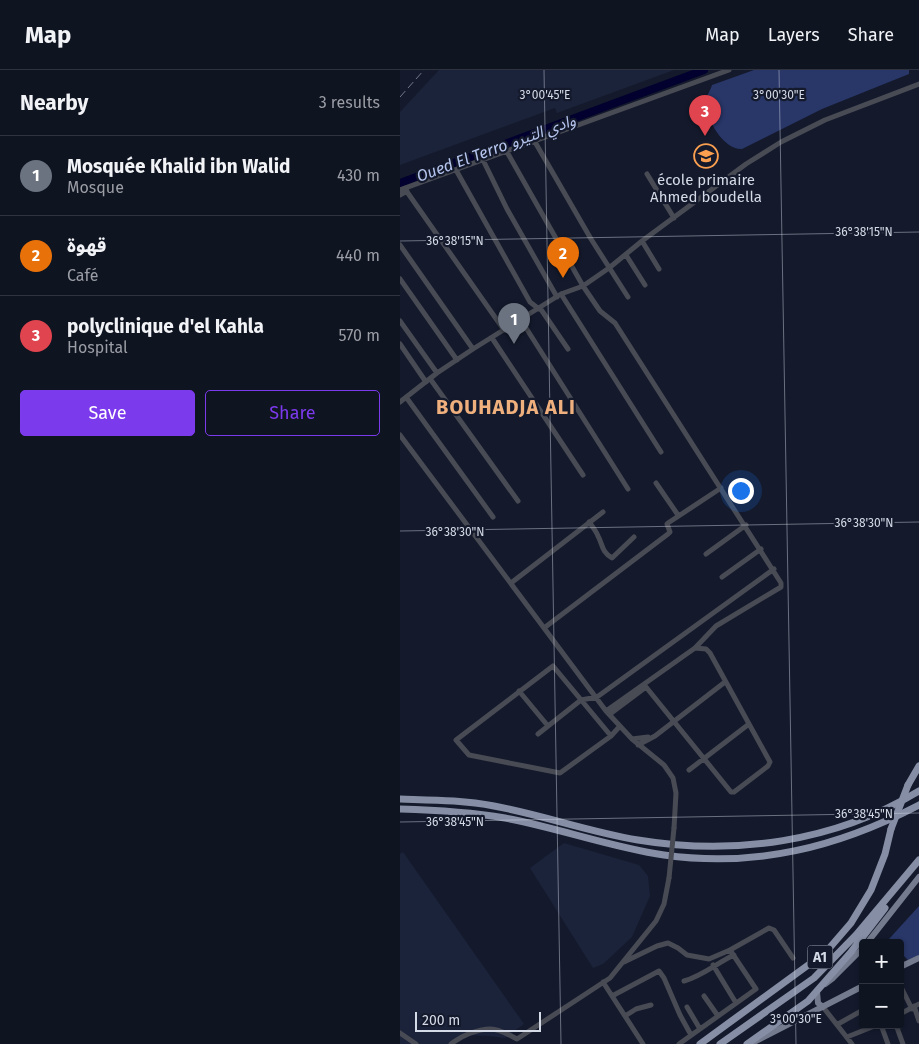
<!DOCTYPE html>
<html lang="en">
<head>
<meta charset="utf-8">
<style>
  :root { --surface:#0f1421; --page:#181d2a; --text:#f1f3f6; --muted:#9b9ea5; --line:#2f333f; --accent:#7c3aed }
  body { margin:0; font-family:"Fira Sans","Noto Sans Arabic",sans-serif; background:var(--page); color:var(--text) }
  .controls { position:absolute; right:15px; bottom:15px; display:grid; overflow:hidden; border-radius:5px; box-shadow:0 1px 4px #0004 }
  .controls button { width:45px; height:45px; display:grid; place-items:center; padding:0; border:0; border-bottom:1px solid var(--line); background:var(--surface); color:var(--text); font:25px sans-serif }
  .scale { position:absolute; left:15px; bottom:12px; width:126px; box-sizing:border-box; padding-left:5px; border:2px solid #d5dae7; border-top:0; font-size:14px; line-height:18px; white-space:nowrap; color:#d5dae7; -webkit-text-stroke:4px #141a2c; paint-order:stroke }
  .you { position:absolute; left:340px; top:420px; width:18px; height:18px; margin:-12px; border:4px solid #fff; border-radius:50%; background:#1a73e8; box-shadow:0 0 0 8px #1a73e833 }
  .badge { display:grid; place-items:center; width:32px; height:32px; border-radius:50%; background:var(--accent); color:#fff; font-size:16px; font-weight:700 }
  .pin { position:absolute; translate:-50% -41px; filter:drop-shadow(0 1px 2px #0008) }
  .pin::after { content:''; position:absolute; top:26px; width:18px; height:15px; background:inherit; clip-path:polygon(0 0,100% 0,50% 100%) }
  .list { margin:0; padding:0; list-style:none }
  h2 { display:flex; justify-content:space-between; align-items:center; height:65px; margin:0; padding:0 20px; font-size:21px }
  h2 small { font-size:16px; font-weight:400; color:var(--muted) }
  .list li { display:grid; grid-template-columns:32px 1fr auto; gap:15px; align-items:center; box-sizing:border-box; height:80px; padding:0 20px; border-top:1px solid var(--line) }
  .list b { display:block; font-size:19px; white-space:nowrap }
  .list p { margin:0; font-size:16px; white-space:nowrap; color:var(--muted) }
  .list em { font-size:16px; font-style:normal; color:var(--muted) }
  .actions { display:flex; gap:10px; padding:15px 20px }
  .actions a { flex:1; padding:11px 0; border:1px solid var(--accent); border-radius:5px; text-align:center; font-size:18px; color:var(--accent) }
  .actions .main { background:var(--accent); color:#fff }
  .map { position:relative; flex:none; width:519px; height:974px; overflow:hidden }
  header { display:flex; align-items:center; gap:30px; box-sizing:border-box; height:70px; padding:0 25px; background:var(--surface); border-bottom:1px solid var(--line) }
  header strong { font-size:24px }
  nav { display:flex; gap:28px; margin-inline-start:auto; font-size:18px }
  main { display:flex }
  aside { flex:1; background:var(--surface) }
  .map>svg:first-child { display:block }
</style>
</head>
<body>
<header>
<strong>Map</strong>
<nav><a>Map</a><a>Layers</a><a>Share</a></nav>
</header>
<main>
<aside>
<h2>Nearby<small>3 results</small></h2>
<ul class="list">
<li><span class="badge" style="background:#6b7280">1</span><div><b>Mosquée Khalid ibn Walid</b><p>Mosque</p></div><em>430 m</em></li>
<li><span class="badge" style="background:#e8710a">2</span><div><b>قهوة</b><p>Café</p></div><em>440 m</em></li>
<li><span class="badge" style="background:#e0444e">3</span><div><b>polyclinique d'el Kahla</b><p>Hospital</p></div><em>570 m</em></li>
</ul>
<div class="actions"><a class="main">Save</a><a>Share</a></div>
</aside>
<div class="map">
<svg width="519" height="974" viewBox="0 0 519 974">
  <rect width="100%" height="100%" fill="#141a2c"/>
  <path fill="#1b233b" d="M39,0H274L157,43L155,38L0,95V42Z
    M164,773L239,795L248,806L250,826L232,867L203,894L193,898L130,798Z
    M3,782L124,954L105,968L89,966L65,965L51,974H0V784Z"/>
  <path fill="#283668" d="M354,0H509V4L422,39L342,79C322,80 303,45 307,27C308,23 311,19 312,15Z
    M519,836V885L508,890L500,882V873H492L489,869Z"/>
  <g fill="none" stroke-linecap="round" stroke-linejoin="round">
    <path stroke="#02002e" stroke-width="8" d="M0,113L304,0"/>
    <path stroke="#484b54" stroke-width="5" d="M135,72L191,169L228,227
      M107,82L183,216L200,241L215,253L381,513V517L316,556L295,578L206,641
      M83,90L107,139L157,227
      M56,100L130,232L139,239
      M247,104L274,148
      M5,119L104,260
      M0,120L329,0
      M0,125L7,121
      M242,171L259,199
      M0,175L73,279
      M226,185L245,215
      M0,209L57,290
      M161,224L261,382
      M140,238L168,279
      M121,250L228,419
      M0,251L37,303
      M92,268L183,405
      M0,274L26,312
      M31,310L118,431
      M6,327L93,447
      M0,332L37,303L73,279L161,224L183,216L209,198L242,171L346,94L381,72L425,50L519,14
      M0,365L206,641L232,669L264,695L273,708L276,723L274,758
      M256,413L278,445
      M189,452C192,456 196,461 198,466C203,475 201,481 212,488L234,467
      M306,484L346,455
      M322,507L361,479
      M111,513L203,442
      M144,558L268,464L270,462L267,454L268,453L321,418
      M119,621L148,656
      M210,644L246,617L331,722H334L368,696L370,692L310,583L306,579L295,578
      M138,664L181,630L197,627L374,499
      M211,666L153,596L56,670L69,685L160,703L211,666L220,656
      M232,669L248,667
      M238,675L255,666L325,612
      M289,700L349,654
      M224,892L257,876L268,873L278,878L287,885L309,889L330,880L369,858L374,860L393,888
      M313,895L336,933
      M284,911C302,906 317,893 334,885
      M203,912L243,974
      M500,915L512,939
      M212,926L259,901L264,908L280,945L291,965
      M304,926L318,946
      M514,936L519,951
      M287,937L300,959
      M423,937L452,974
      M500,944L519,934
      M225,946L236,939L251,935
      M438,954L463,940
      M481,955L488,974
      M496,955L503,974
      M0,963L16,974
      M447,967L477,955
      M51,974C61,966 77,959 91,959C100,959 109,965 117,969L210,908L256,851L264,834L269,808
      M279,974L356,919L330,880"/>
    <path stroke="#747b8e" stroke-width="6" d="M467,873L519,807
      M500,897L519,888
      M425,914L433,908L463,878
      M417,922L418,933L423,937
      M352,973L463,916"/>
    <path stroke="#858ea5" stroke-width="7" d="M508,715L519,696
      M0,729C31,730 63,730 94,736C143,745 189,762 238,770C334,786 435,772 519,721
      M0,739C36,740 70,742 105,748C159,758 210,777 264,785C356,798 438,777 519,735
      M300,974L426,882L451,853L471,820L485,784L491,759
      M320,974L414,908L456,865L519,790
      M347,974L408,931L451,882L485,838"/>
    <path stroke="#747989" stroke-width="1" stroke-dasharray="8 4" stroke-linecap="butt" d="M0,27L24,0"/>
    <path stroke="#484b54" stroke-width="5" d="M269,808L274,758"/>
    <path stroke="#858ea5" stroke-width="7" d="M491,759L508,715"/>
  </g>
  <path fill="none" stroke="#d5dae7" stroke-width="1" stroke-opacity="0.45" d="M144,0L161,974M379,0L396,974M0,171L519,162M0,461L519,452M0,752L519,743"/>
  <defs>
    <g id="school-ring" transform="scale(1.25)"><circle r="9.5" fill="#141a2c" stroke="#fa9f4f" stroke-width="1.5"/><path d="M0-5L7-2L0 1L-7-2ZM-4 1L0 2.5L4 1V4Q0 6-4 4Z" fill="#fa9f4f"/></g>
  </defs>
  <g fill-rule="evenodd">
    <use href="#school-ring" x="306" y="86"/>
  </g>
  <g text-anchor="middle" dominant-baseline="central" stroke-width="4.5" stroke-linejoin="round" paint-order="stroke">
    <rect fill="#141a2c" stroke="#9ba0af" stroke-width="1" x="407.5" y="875.5" width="25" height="23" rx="4"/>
    <g font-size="14" font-weight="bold" fill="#d5dae7">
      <text x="420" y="887">A1</text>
    </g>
    <g font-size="15" fill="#d5dae7" stroke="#141a2c">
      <text x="306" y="110">école primaire<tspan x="306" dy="17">Ahmed boudella</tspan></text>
    </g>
    <g font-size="16" font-style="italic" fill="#b6c5ee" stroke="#141a2c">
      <text transform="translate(96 78) rotate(-20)">Oued El Terro وادي التيرو</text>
    </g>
    <g font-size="20" font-weight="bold" letter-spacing="1" fill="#f0b07d" stroke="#141a2c">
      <text x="106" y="337">BOUHADJA ALI</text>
    </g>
  </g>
  <g font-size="12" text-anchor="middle" fill="#d5dae7" stroke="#141a2c" stroke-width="4.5" stroke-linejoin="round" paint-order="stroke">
    <text x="145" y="29">3°00'45"E</text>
    <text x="379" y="29">3°00'30"E</text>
    <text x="464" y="166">36°38'15"N</text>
    <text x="55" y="175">36°38'15"N</text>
    <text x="464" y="457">36°38'30"N</text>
    <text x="55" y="466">36°38'30"N</text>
    <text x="464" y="748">36°38'45"N</text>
    <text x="55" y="756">36°38'45"N</text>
    <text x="396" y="953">3°00'30"E</text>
  </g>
</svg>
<div class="controls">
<button>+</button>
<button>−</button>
</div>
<div class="scale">200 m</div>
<div class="you"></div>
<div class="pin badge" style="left:114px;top:274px;background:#6b7280">1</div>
<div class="pin badge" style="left:163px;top:208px;background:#e8710a">2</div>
<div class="pin badge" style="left:305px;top:66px;background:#e0444e">3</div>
</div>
</main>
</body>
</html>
